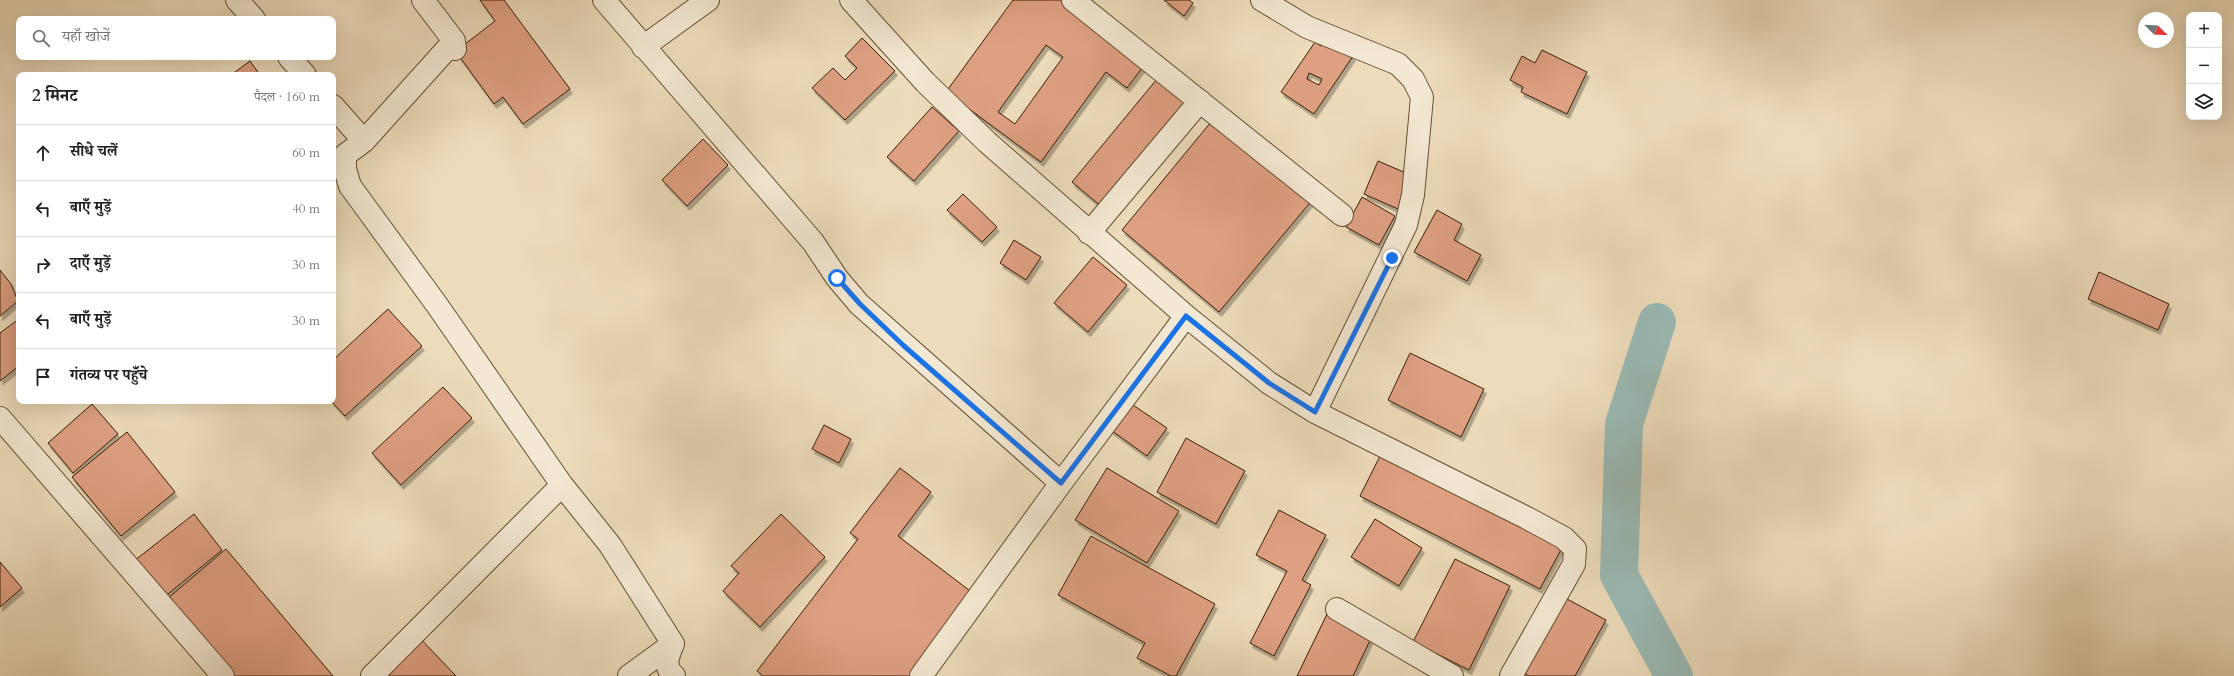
<!DOCTYPE html>
<html lang="hi">
<head>
<meta charset="utf-8">
<style>
  :root { --surface:#fff; --page:#f2f2f2; --text:#202124; --muted:#757577; --line:#e0e0e0 }
  body { margin:0; font-family:Cardo,"Noto Serif Devanagari",serif; background:var(--page); color:var(--text) }
  .controls { position:absolute; right:12px; top:12px; display:grid; overflow:hidden; border-radius:8px; box-shadow:0 4px 16px #0002 }
  .controls button { width:36px; height:36px; display:grid; place-items:center; padding:0; border:0; border-bottom:1px solid var(--line); background:var(--surface); color:var(--text); font:20px sans-serif }
  .compass { position:absolute; left:2138px; top:12px; width:36px; height:36px; border-radius:50%; background:var(--surface); box-shadow:0 4px 16px #0002; rotate:114deg }
  .stop { position:absolute; width:12px; height:12px; margin:-9px; border:3px solid #1a73e8; border-radius:50%; background:#fff }
  .stop.end { background:#1a73e8; border-color:#fff; box-shadow:0 1px 4px #0008 }
  .list { margin:0; padding:0; list-style:none }
  h2 { display:flex; justify-content:space-between; align-items:center; height:52px; margin:0; padding:0 16px; font-size:17px }
  h2 small { font-size:13px; font-weight:400; color:var(--muted) }
  .list li { display:grid; grid-template-columns:26px 1fr auto; gap:12px; align-items:center; box-sizing:border-box; height:56px; padding:0 16px; border-top:1px solid var(--line) }
  .list b { display:block; font-size:15px; white-space:nowrap }
  .list em { font-size:13px; font-style:normal; color:var(--muted) }
  .icon { flex:none; width:22px; height:22px; fill:none; stroke:currentColor; stroke-width:2; stroke-linecap:round; stroke-linejoin:round }
  .map { position:relative; flex:none; width:2234px; height:676px; overflow:hidden }
  .search { position:absolute; background:var(--surface); box-shadow:0 4px 16px #0002; left:16px; top:16px; width:320px; height:44px; display:flex; align-items:center; gap:10px; box-sizing:border-box; padding:0 14px; border-radius:8px; color:var(--muted); font-size:15px }
  .panel { position:absolute; background:var(--surface); box-shadow:0 4px 16px #0002; left:16px; top:72px; width:320px; height:332px; border-radius:8px }
  .map>svg:first-child { display:block }
</style>
</head>
<body>
<div class="map">
<svg width="2234" height="676" viewBox="0 0 2234 676">
  <defs>
    <filter id="shadow"><feDropShadow dx="2.5" dy="4.5" stdDeviation="0" flood-color="#0004"/></filter>
  </defs>
  <rect width="100%" height="100%" fill="#eddcbc"/>
  <filter id="stains"><feTurbulence type="fractalNoise" baseFrequency=".005" numOctaves="4"/><feColorMatrix values="0 0 0 0 .2 0 0 0 0 .09 0 0 0 0 .02 0 0 0 .5 -.17"/></filter>
  <radialGradient id="worn" r=".72"><stop offset=".6" stop-color="#630" stop-opacity="0"/><stop offset="1" stop-color="#630" stop-opacity=".3"/></radialGradient>
  <g fill="none" stroke-linecap="round" stroke-linejoin="round">
    <path stroke="#9abab5" stroke-width="38" d="M1657,322L1624,424L1619,575L1674,676"/>
  </g>
  <path fill="#dea083" stroke="#371e04" fill-rule="evenodd" filter="url(#shadow)" d="M480,0H504L570,89L523,124L503,97L494,104L459,56L460,48L495,21Z
    M1013,0H1078L1152,55L1127,88L1106,72L1041,162L946,92ZM1046,45L1063,57L1015,124L998,112Z
    M1164,0H1189L1193,3L1184,16Z
    M862,38L895,71L845,120L812,88L833,68L845,80L857,68L845,56Z
    M1326,38L1353,56L1314,114L1281,92L1315,42L1321,46ZM1309,73L1322,79L1319,85L1307,79Z
    M1542,50L1587,72L1567,114L1521,92L1523,87L1510,80L1522,56L1535,63Z
    M250,61L260,75H231Z
    M1162,73L1192,98L1102,207L1072,182Z
    M932,107L959,131L914,181L887,157Z
    M1220,111L1318,193L1219,312L1122,230Z
    M703,139L728,165L687,206L662,180Z
    M1378,161L1413,176L1398,209L1364,194Z
    M963,194L997,227L982,242L947,210Z
    M1362,197L1395,216L1379,245L1346,227Z
    M1437,210L1462,224L1454,240L1481,255L1467,281L1414,252Z
    M1014,240L1041,257L1026,280L1000,263Z
    M1093,257L1127,285L1088,332L1054,303Z
    M0,270L11,284L18,301L0,316Z
    M2099,272L2169,304L2158,330L2088,299Z
    M388,309L422,346L345,416L331,401H333V360Z
    M19,319V366L0,381V333Z
    M1410,353L1484,389L1461,437L1388,400Z
    M443,387L472,418L401,485L372,453Z
    M1127,401L1167,428L1147,456L1108,428Z
    M92,404L118,434L73,473L48,443Z
    M824,425L851,439L839,463L812,449Z
    M127,432L175,492L121,536L72,477Z
    M1186,438L1245,471L1216,524L1157,492Z
    M1383,450L1564,544L1540,589L1360,496Z
    M900,468L931,492L898,536L978,597L918,676H763L757,671L858,539L850,533Z
    M1107,468L1179,511L1147,563L1075,520Z
    M1279,510L1326,535L1302,580L1311,585L1274,656L1250,643L1287,571L1256,555Z
    M194,514L222,550L163,598L134,561Z
    M781,514L825,557L760,627L723,591L739,573L731,566Z
    M1375,519L1422,548L1399,586L1351,557Z
    M1091,536L1215,604L1176,676H1171L1137,658L1145,643L1058,595Z
    M226,549L333,676H233L167,599Z
    M1455,559L1510,586L1469,670L1413,642Z
    M0,562L22,588L0,607Z
    M1556,593L1606,620L1575,676H1529L1514,668Z
    M1330,608L1375,630L1353,676H1297Z
    M415,633L456,676H385Z"/>
  <g fill="none" stroke-linecap="round" stroke-linejoin="round">
    <g stroke="#644e32" stroke-width="24">
      <path id="street" d="M237,0L254,19
        M423,0L454,41L455,49
        M604,0L813,242L837,278L859,304L1061,483
        M851,0L925,82L987,142L1186,316L1269,383L1315,412L1527,518L1564,538L1575,549L1574,564L1511,676
        M1073,0L1342,215
        M1262,0L1307,27L1398,64L1413,79L1422,97L1413,195L1406,225L1315,412
        M454,41L364,141L345,155V169L350,186L437,305L562,485L610,545L673,644C668,656 663,666 674,676
        M643,47L708,0
        M289,57L305,75
        M333,106L364,141
        M1089,233L1200,101
        M0,418L223,676
        M1337,609L1452,676
        M372,676L562,485
        M629,676L673,644
        M921,676L1061,483L1186,316"/>
    </g>
    <use href="#street" stroke="#f3e8d3" stroke-width="22"/>
  </g>
  <g fill="none" stroke-linecap="round" stroke-linejoin="round">
    <path stroke="#1a73e8" stroke-width="5" d="M837,278L860,304L904,346L1061,483L1186,316L1269,383L1315,412L1392,258"/>
  </g>
  <rect width="100%" height="100%" filter="url(#stains)"/>
  <rect width="100%" height="100%" fill="url(#worn)"/>
</svg>
<div class="controls">
<button>+</button>
<button>−</button>
<button><svg class="icon" aria-label="layers" viewBox="0 0 24 24"><path d="M12 4l9 5-9 5-9-5zM3 14l9 5 9-5"/></svg></button>
</div>
<svg class="compass" viewBox="-18 -18 36 36"><path d="M0-13l5 13h-10z" fill="#e53935"/><path d="M0 13l5-13h-10z" fill="#757577"/></svg>
<div class="stop" style="left:837px;top:278px"></div>
<div class="stop end" style="left:1392px;top:258px"></div>
<div class="search"><svg class="icon" aria-label="search" viewBox="0 0 24 24"><circle cx="10" cy="10" r="6"/><path d="M15 15l6 6"/></svg>यहाँ खोजें</div>
<section class="panel">
<h2>2 मिनट<small>पैदल · 160 m</small></h2>
<ul class="list">
<li><svg class="icon" aria-label="ahead" viewBox="0 0 24 24"><path d="M12 20V5M6 11l6-6 6 6"/></svg><div><b>सीधे चलें</b></div><em>60 m</em></li>
<li><svg class="icon" aria-label="left" viewBox="0 0 24 24"><path d="M17 20v-9H6M10 6l-5 5 5 5"/></svg><div><b>बाएँ मुड़ें</b></div><em>40 m</em></li>
<li><svg class="icon" aria-label="right" viewBox="0 0 24 24"><path d="M7 20v-9h11M14 6l5 5-5 5"/></svg><div><b>दाएँ मुड़ें</b></div><em>30 m</em></li>
<li><svg class="icon" aria-label="left" viewBox="0 0 24 24"><path d="M17 20v-9H6M10 6l-5 5 5 5"/></svg><div><b>बाएँ मुड़ें</b></div><em>30 m</em></li>
<li><svg class="icon" aria-label="arrive" viewBox="0 0 24 24"><path d="M6 21V4h12l-3 4 3 4H6"/></svg><div><b>गंतव्य पर पहुँचे</b></div></li>
</ul>
</section>
</div>
</body>
</html>
